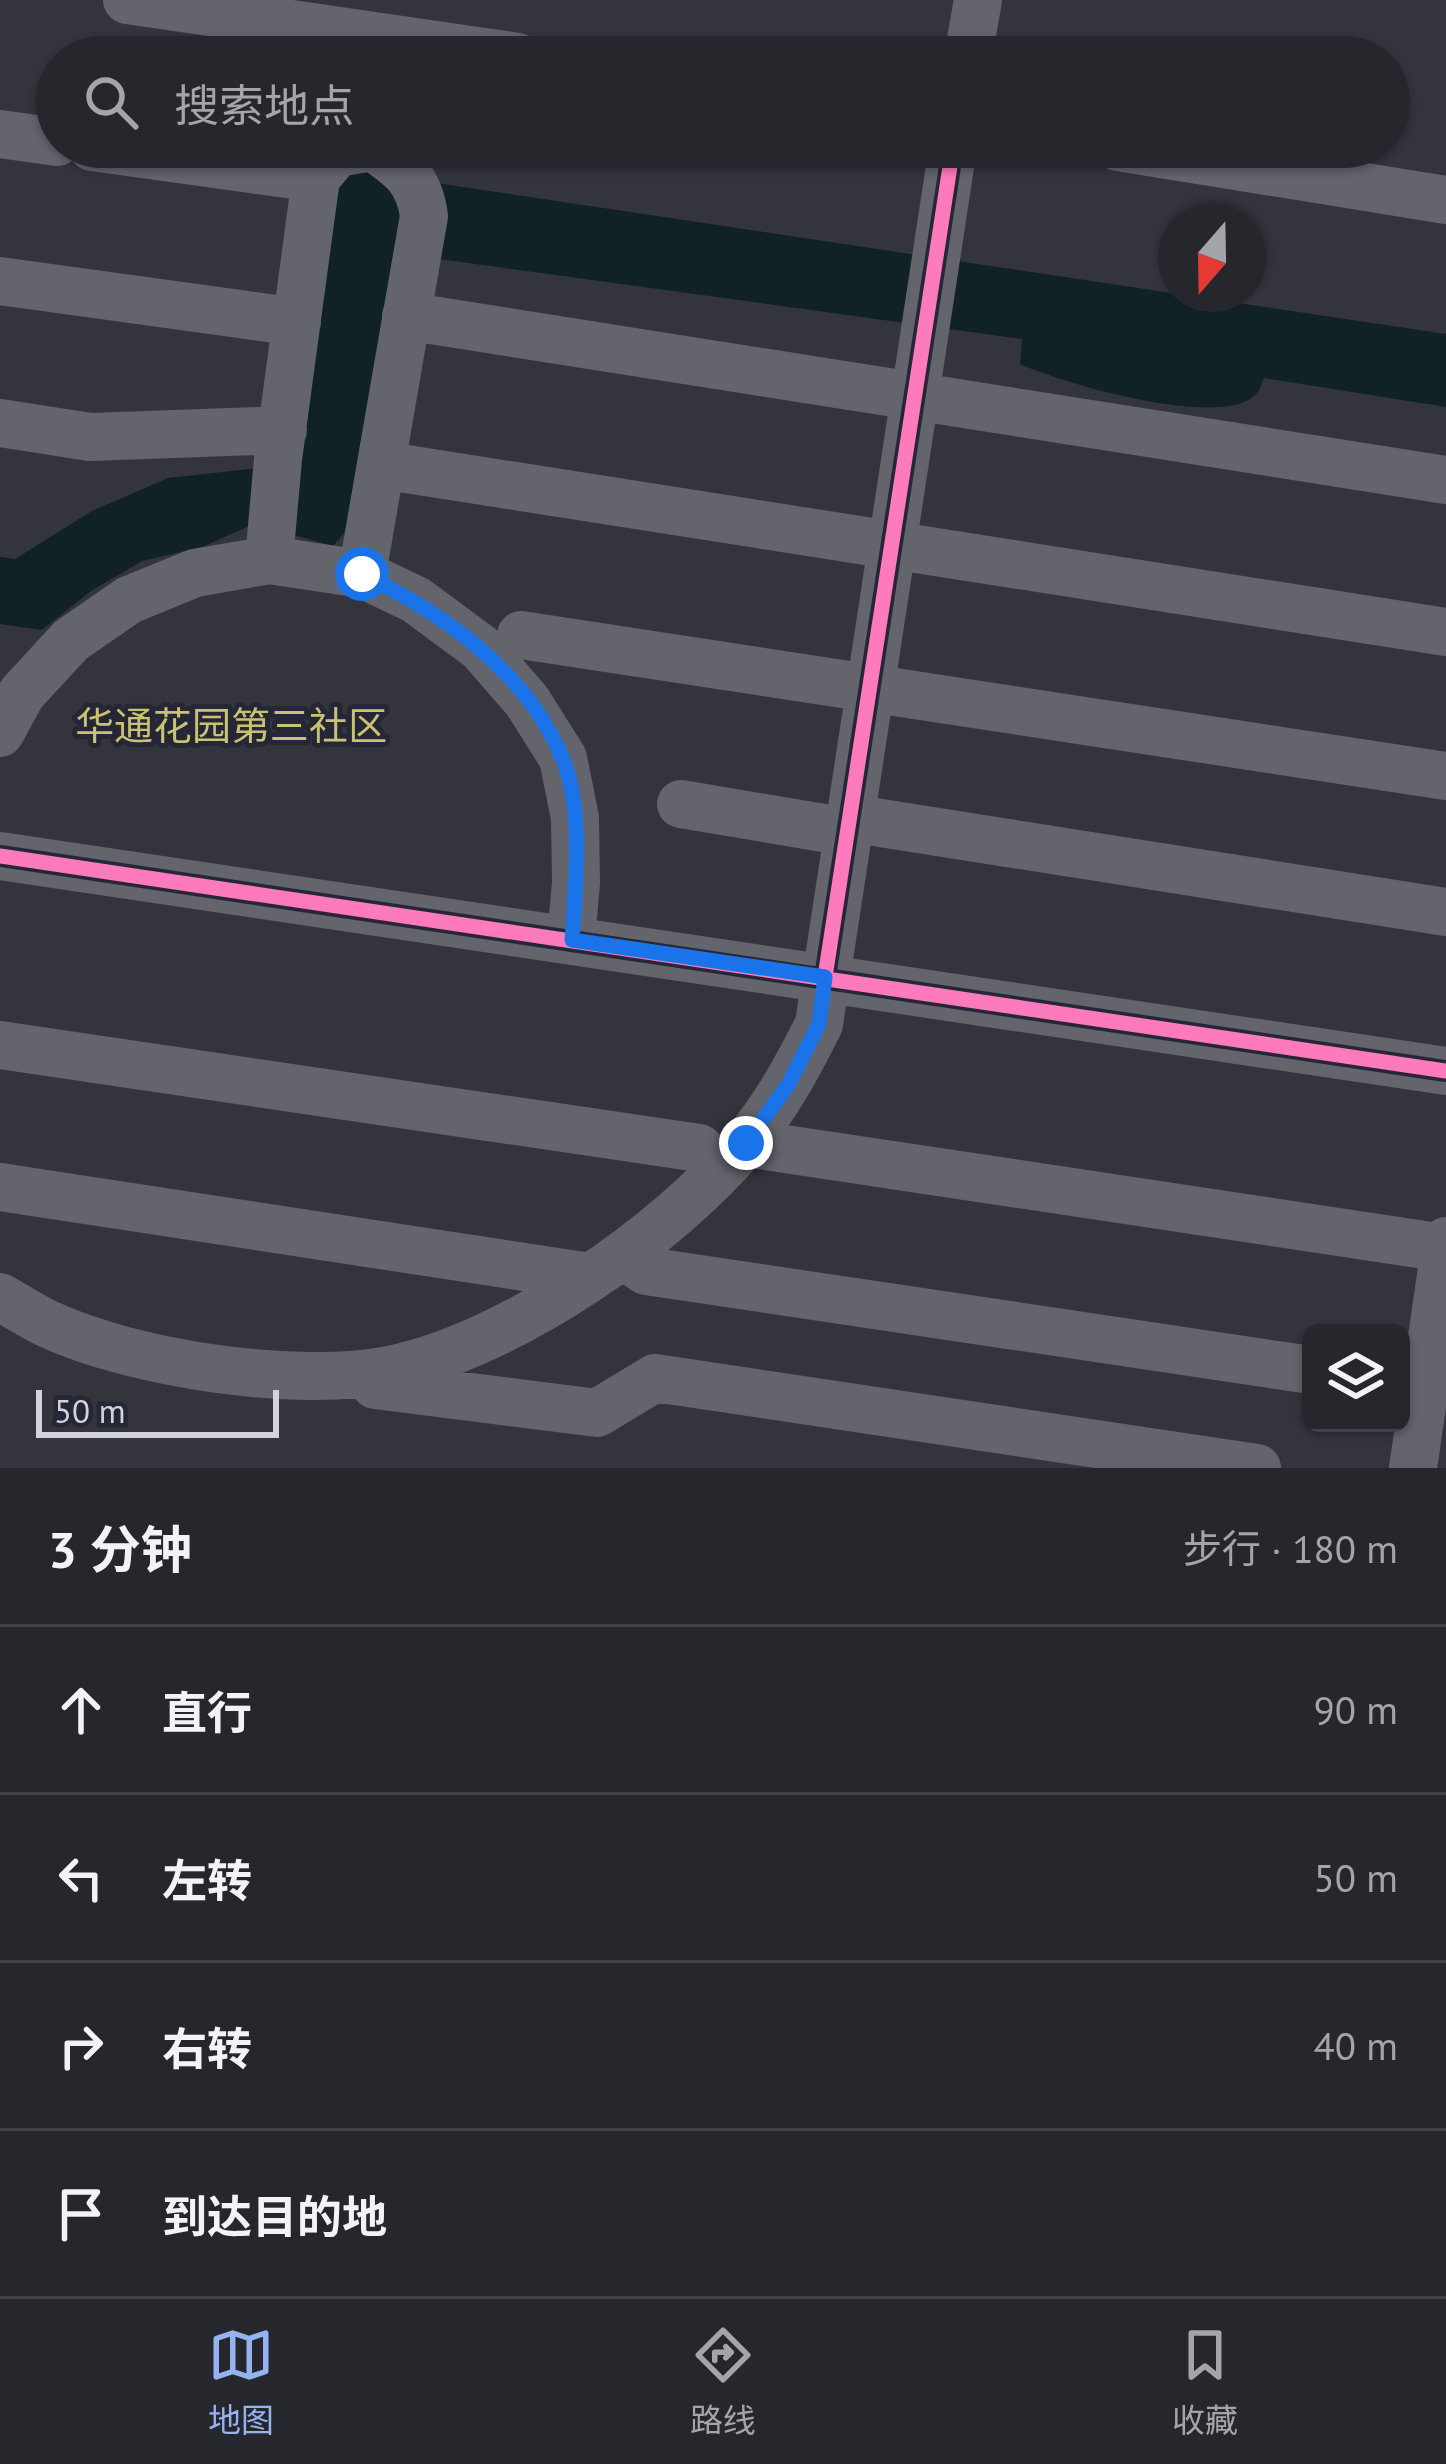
<!DOCTYPE html>
<html lang="zh">
<head>
<meta charset="utf-8">
<style>
  :root { --surface:#26272d; --page:#323339; --text:#f1f3f6; --muted:#a4a5aa; --line:#424449; --accent:#95b2f1 }
  body { margin:0; font-family:"PT Sans","Noto Sans SC",sans-serif; background:var(--page); color:var(--text) }
  .controls { position:absolute; right:36px; bottom:36px; display:grid; overflow:hidden; border-radius:18px; box-shadow:0 3px 9px #0004 }
  .controls button { width:108px; height:108px; display:grid; place-items:center; padding:0; border:0; border-bottom:3px solid var(--line); background:var(--surface); color:var(--text); font:60px sans-serif }
  .compass { position:absolute; left:1158px; top:204px; width:108px; height:108px; border-radius:50%; background:var(--surface); box-shadow:0 3px 9px #0004; rotate:200deg }
  .scale { position:absolute; left:36px; bottom:30px; width:243px; box-sizing:border-box; padding-left:12px; border:6px solid #d2d3dd; border-top:0; font-size:33px; line-height:42px; white-space:nowrap; color:#d2d3dd; -webkit-text-stroke:9px #252736; paint-order:stroke }
  .stop { position:absolute; width:36px; height:36px; margin:-27px; border:9px solid #1a73e8; border-radius:50%; background:#fff }
  .stop.end { background:#1a73e8; border-color:#fff; box-shadow:0 3px 12px #0008 }
  .list { margin:0; padding:0; list-style:none }
  h2 { display:flex; justify-content:space-between; align-items:center; height:156px; margin:0; padding:0 48px; font-size:51px }
  h2 small { font-size:39px; font-weight:400; color:var(--muted) }
  .list li { display:grid; grid-template-columns:78px 1fr auto; gap:36px; align-items:center; box-sizing:border-box; height:168px; padding:0 48px; border-top:3px solid var(--line) }
  .list b { display:block; font-size:45px; white-space:nowrap }
  .list em { font-size:39px; font-style:normal; color:var(--muted) }
  .icon { flex:none; width:66px; height:66px; fill:none; stroke:currentColor; stroke-width:2; stroke-linecap:round; stroke-linejoin:round }
  .map { position:relative; flex:none; width:1446px; height:1468px; overflow:hidden }
  .search { position:absolute; background:var(--surface); box-shadow:0 3px 9px #0004; left:36px; right:36px; top:36px; height:132px; display:flex; align-items:center; gap:30px; box-sizing:border-box; padding:0 42px; border-radius:66px; color:var(--muted); font-size:45px }
  .sheet { height:828px; background:var(--surface) }
  nav { display:flex; justify-content:space-around; align-items:center; box-sizing:border-box; height:168px; border-top:3px solid var(--line); background:var(--surface); font-size:33px; color:var(--muted) }
  nav a { display:grid; justify-items:center; gap:6px }
  nav .on { color:var(--accent) }
  .map>svg:first-child { display:block }
</style>
</head>
<body>
<div class="map">
<svg width="1446" height="1468" viewBox="0 0 1446 1468">
  <rect width="100%" height="100%" fill="#33343c"/>
  <path fill="#112225" d="M342,169L1446,334V407L1264,378C1260,388 1258,395 1248,400C1204,424 1065,384 1020,364L1022,339L396,253L349,527L333,546L254,524L202,547L142,561L91,591L42,630L0,624V557L15,559L92,511L168,478L294,464Z"/>
  <g fill="none" stroke-linecap="round" stroke-linejoin="round">
    <path stroke="#63646c" stroke-width="48" d="M127,0L518,57
      M968,57L978,0
      M0,134L57,142
      M92,147L316,178
      M1118,147L1446,200
      M0,281L297,322
      M406,316L1446,480
      M0,423L90,437L283,430
      M381,465L1446,632
      M269,560L278,459L316,178L337,153L371,147
      M362,574L424,216C419,179 403,168 373,147
      M521,635L1446,776
      M0,733L22,693L71,640L129,600L195,573L269,560L362,574L416,600L481,648L527,701L563,758L575,818L576,883L571,940
      M681,804L847,832
      M849,818L1446,912
      M0,856L1446,1071
      M0,1045L699,1148L720,1168
      M746,1143L1445,1248
      M0,1187L590,1277
      M623,1255L646,1271L1311,1370
      M0,1297C16,1306 31,1316 48,1324C134,1364 297,1388 389,1370C510,1346 669,1235 747,1141C777,1105 798,1066 819,1024L953,147
      M375,1385L597,1413L655,1378L1257,1468
      M1413,1468L1446,1241"/>
    <g stroke="#252736" stroke-width="22">
      <path id="cycleway" d="M0,856L1446,1071
        M825,977L953,147"/>
    </g>
    <use href="#cycleway" stroke="#fd7abc" stroke-width="15"/>
  </g>
  <g fill="none" stroke-linecap="round" stroke-linejoin="round">
    <path stroke="#1a73e8" stroke-width="15" d="M362,574C443,613 525,670 562,757C584,808 576,885 572,940L825,977L819,1024L788,1085L746,1143"/>
  </g>
  <g text-anchor="middle" dominant-baseline="central" stroke-width="10" stroke-linejoin="round" paint-order="stroke">
    <g font-size="39" fill="#c9c274" stroke="#252736">
      <text x="231" y="725">华通花园第三社区</text>
    </g>
  </g>
</svg>
<div class="controls">
<button><svg class="icon" aria-label="layers" viewBox="0 0 24 24"><path d="M12 4l9 5-9 5-9-5zM3 14l9 5 9-5"/></svg></button>
</div>
<svg class="compass" viewBox="-18 -18 36 36"><path d="M0-13l5 13h-10z" fill="#e53935"/><path d="M0 13l5-13h-10z" fill="#a4a5aa"/></svg>
<div class="scale">50 m</div>
<div class="stop" style="left:362px;top:574px"></div>
<div class="stop end" style="left:746px;top:1143px"></div>
<div class="search"><svg class="icon" aria-label="search" viewBox="0 0 24 24"><circle cx="10" cy="10" r="6"/><path d="M15 15l6 6"/></svg>搜索地点</div>
</div>
<section class="sheet">
<h2>3 分钟<small>步行 · 180 m</small></h2>
<ul class="list">
<li><svg class="icon" aria-label="ahead" viewBox="0 0 24 24"><path d="M12 20V5M6 11l6-6 6 6"/></svg><div><b>直行</b></div><em>90 m</em></li>
<li><svg class="icon" aria-label="left" viewBox="0 0 24 24"><path d="M17 20v-9H6M10 6l-5 5 5 5"/></svg><div><b>左转</b></div><em>50 m</em></li>
<li><svg class="icon" aria-label="right" viewBox="0 0 24 24"><path d="M7 20v-9h11M14 6l5 5-5 5"/></svg><div><b>右转</b></div><em>40 m</em></li>
<li><svg class="icon" aria-label="arrive" viewBox="0 0 24 24"><path d="M6 21V4h12l-3 4 3 4H6"/></svg><div><b>到达目的地</b></div></li>
</ul>
</section>
<nav>
<a class="on"><svg class="icon" aria-label="map" viewBox="0 0 24 24"><path d="M3 6l6-2 6 2 6-2v14l-6 2-6-2-6 2zM9 4v14M15 6v14"/></svg>地图</a>
<a><svg class="icon" aria-label="directions" viewBox="0 0 24 24"><path d="M12 3l9 9-9 9-9-9zM9 14v-3h6M13 9l2 2-2 2"/></svg>路线</a>
<a><svg class="icon" aria-label="saved" viewBox="0 0 24 24"><path d="M7 4h10v16l-5-4-5 4z"/></svg>收藏</a>
</nav>
</body>
</html>
